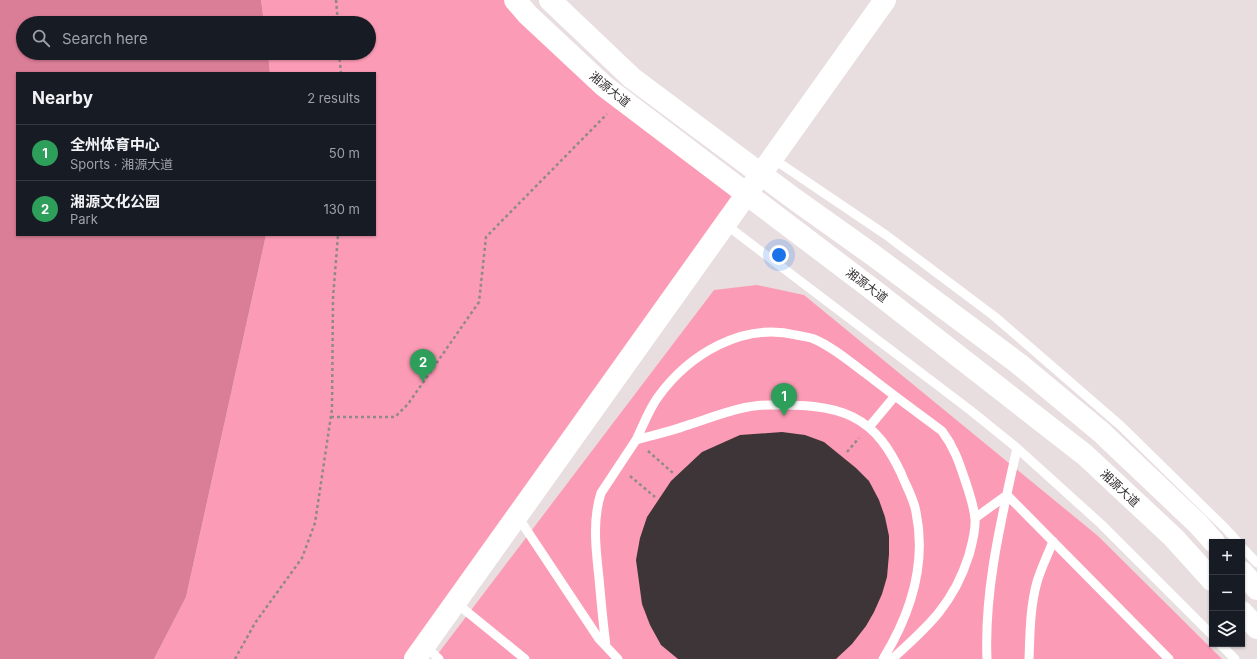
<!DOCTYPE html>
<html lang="en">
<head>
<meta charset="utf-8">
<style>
  :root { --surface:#171b24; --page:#242831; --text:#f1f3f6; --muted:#9ea1a6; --line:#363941; --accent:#d93025 }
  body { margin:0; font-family:Inter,"Noto Sans SC",sans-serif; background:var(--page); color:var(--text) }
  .controls { position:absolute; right:12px; bottom:12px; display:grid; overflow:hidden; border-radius:0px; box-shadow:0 1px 3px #0004 }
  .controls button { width:36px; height:36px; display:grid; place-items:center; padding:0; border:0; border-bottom:1px solid var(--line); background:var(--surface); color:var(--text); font:20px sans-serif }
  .you { position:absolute; left:779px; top:255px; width:14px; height:14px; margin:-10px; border:3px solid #fff; border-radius:50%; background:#1a73e8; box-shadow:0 0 0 6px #1a73e833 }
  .badge { display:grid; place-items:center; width:26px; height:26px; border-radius:50%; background:var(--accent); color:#fff; font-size:13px; font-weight:700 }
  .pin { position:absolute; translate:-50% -33px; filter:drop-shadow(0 1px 2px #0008) }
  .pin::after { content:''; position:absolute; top:21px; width:14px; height:12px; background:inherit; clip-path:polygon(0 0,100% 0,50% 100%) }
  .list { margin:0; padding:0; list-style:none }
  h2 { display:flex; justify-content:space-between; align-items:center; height:52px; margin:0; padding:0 16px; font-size:17px }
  h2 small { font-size:13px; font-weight:400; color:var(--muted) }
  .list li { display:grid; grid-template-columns:26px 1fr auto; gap:12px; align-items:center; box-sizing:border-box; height:56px; padding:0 16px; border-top:1px solid var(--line) }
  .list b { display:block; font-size:15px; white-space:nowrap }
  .list p { margin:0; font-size:13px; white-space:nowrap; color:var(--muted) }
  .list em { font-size:13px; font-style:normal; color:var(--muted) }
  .icon { flex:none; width:22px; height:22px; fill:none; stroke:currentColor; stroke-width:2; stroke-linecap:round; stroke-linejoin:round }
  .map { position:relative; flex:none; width:1257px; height:659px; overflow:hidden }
  .search { position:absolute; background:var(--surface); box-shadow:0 1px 3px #0004; left:16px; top:16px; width:360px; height:44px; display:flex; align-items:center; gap:10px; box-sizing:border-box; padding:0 14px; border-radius:22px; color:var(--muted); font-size:15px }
  .panel { position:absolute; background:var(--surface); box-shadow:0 1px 3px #0004; left:16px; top:72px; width:360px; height:164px; border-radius:0px }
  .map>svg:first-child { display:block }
</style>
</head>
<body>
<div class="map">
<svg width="1257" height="659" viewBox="0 0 1257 659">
  <rect width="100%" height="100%" fill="#e8dee0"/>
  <path fill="#fc9bb5" d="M261,0H515L747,193L415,659H154L186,597L266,235H375V73H270L268,53H369V23H264Z
    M757,285L804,295L1098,536L1222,659H434L714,290Z"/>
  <path fill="#da7d96" d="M0,0H261L264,23H23V53H268L270,73H17V235H266L186,597L154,659H0Z"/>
  <path fill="#3d3537" d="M782,432L805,435L824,442L856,468L869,481L879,500L885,517L889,536V554L887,577L882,594L874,612L866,626L852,644L836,659H678L661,645L650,625L642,604L636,560L640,538L647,517L671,481L702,452L740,435Z"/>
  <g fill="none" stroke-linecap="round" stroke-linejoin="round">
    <path stroke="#90898b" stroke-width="2.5" stroke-dasharray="3 3" stroke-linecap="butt" d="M336,0L338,23
      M339,53L341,73
      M331,417H395L408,404L479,302L486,237L607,114
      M648,451L673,473
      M847,452L859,438
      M630,476L655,497
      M235,659L255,623L302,558L315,523L332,409L333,298L338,235"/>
    <path stroke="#fff" stroke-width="9" d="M772,158L886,235L994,316L1121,426L1224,527L1238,542
      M725,224L970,410L1017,448L1101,524L1212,635
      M869,427L895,396
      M636,440C643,426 649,409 658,397C689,354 743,322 796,335C802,336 809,337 814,339C835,348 851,363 869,376C893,395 918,413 942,431C954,447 959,462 965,480C969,492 974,506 975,519C976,531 972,543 969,555C954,603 929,626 892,659
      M1007,495L1169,659
      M518,517L599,639L618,659
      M975,518L1007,495
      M1242,547L1257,563
      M455,602L525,659
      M1220,644L1235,659
      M424,645L439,659
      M606,646C603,623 601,601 599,578C596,550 592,521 601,493L636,440C652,435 669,432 685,426C714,417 743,404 773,405C799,405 829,405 853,417C877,429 890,450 901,473C906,486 914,499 916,512C927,565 910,615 883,659
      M987,659C984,588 1002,517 1017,448
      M1029,659C1030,633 1030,607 1037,582C1041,568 1048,555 1053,541"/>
    <path stroke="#fff" stroke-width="22" d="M415,659L885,0"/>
    <path stroke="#fff" stroke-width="22" d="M515,0L528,15L604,86L876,292L1085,455L1173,537L1212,580
      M550,0L632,78L793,198L873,255L1019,364L1101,432L1198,524L1214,542
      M1242,572L1257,589
      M1242,612L1257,628"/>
  </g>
  <g text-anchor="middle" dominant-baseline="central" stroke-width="4" stroke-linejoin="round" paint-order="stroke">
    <g font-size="12" fill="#322e2f" stroke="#fff">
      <text transform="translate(610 89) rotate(39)">湘源大道</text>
      <text transform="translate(867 285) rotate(37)">湘源大道</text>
      <text transform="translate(1120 488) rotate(43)">湘源大道</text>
    </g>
  </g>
</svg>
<div class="controls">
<button>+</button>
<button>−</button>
<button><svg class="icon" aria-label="layers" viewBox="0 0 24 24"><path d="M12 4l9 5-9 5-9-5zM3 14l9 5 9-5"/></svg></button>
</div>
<div class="you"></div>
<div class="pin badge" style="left:784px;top:416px;background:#2e9e5b">1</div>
<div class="pin badge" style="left:423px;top:382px;background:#2e9e5b">2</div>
<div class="search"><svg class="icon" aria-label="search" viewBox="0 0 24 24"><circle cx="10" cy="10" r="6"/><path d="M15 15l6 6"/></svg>Search here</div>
<section class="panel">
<h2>Nearby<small>2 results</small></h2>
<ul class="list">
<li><span class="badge" style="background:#2e9e5b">1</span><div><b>全州体育中心</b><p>Sports · 湘源大道</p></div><em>50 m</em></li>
<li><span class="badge" style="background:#2e9e5b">2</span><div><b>湘源文化公园</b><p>Park</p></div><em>130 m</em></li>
</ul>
</section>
</div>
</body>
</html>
